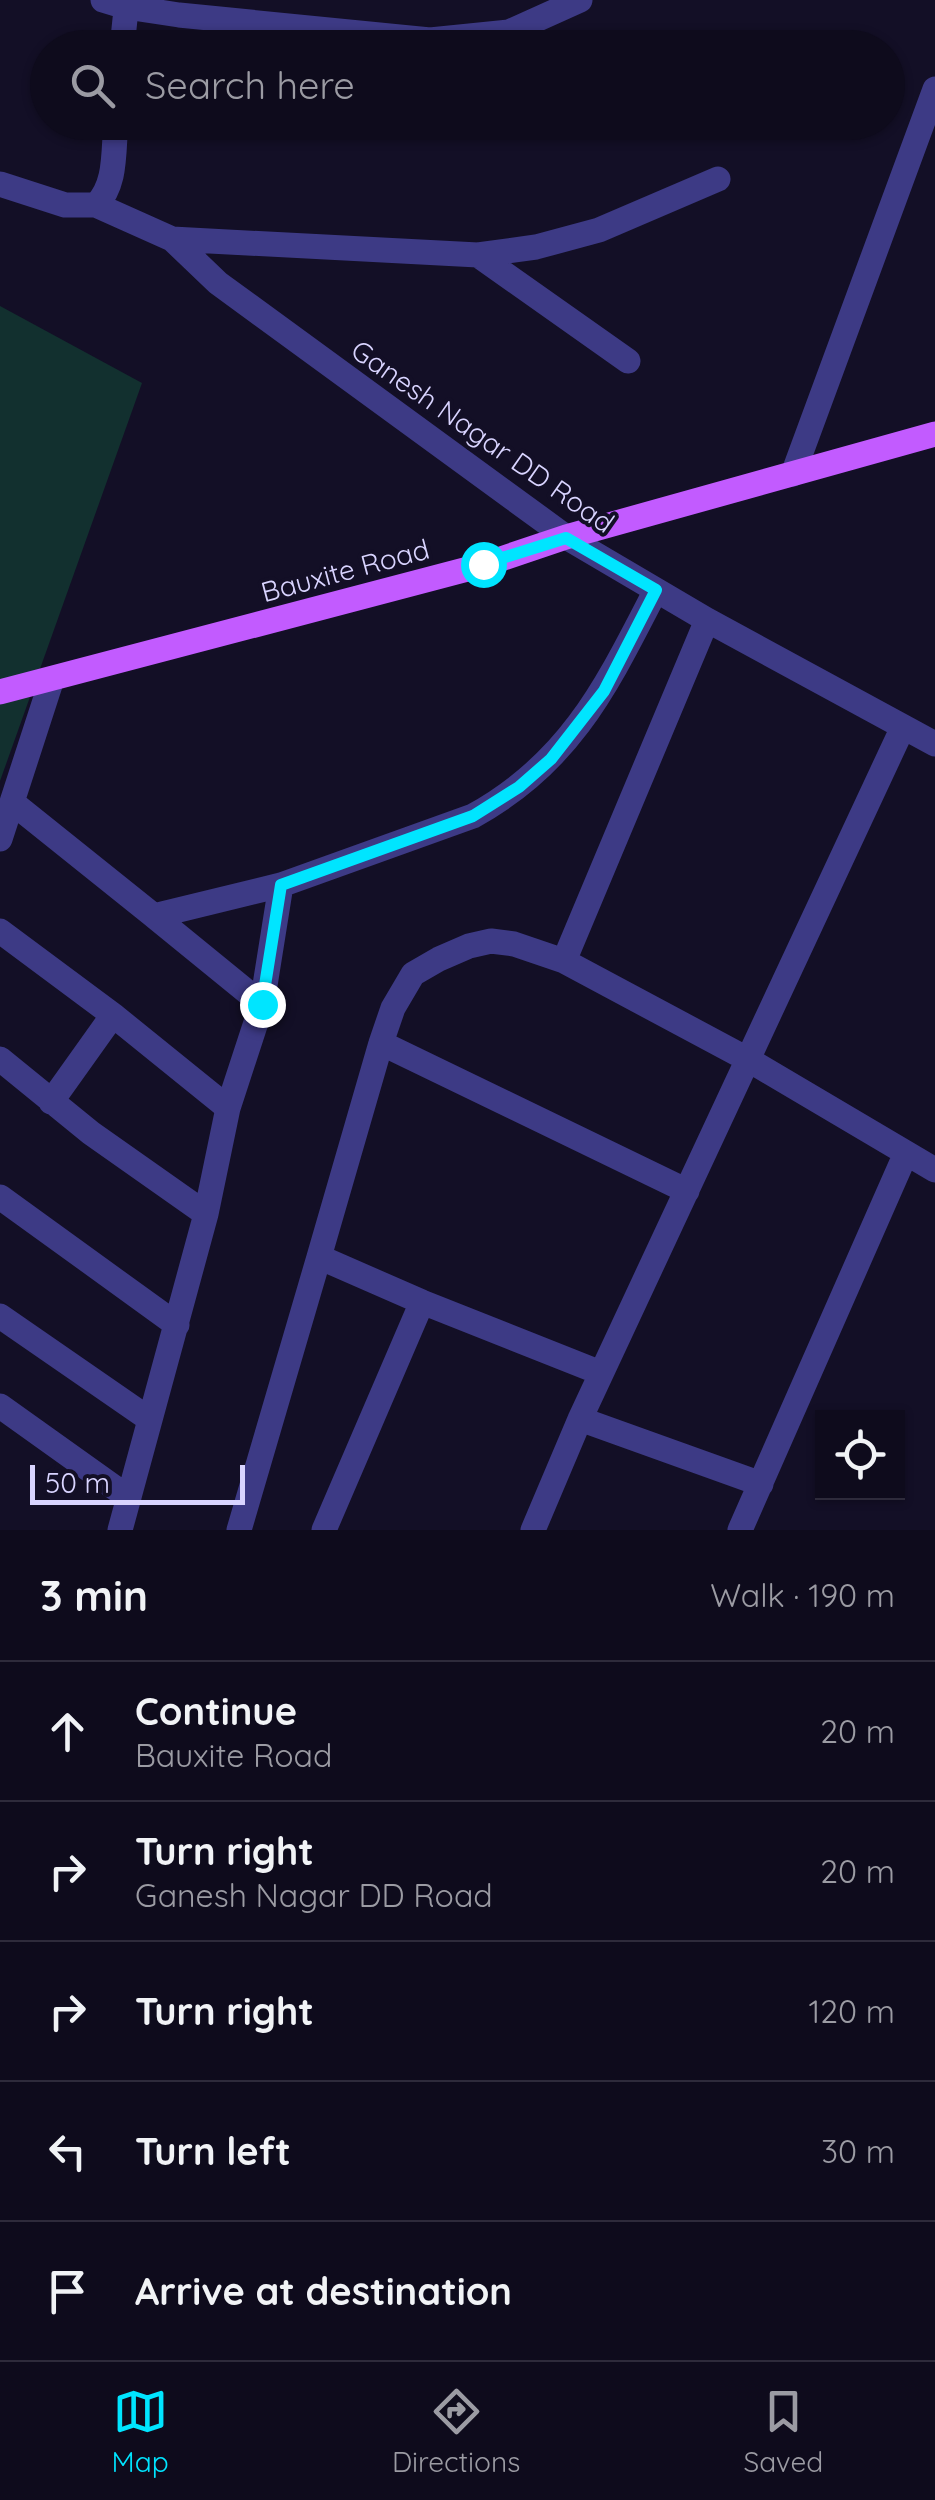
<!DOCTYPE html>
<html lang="en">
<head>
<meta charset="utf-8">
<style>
  :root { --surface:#0e0b1c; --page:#171425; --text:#f1f3f6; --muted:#9b9ba3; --line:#2e2b3b; --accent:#00e5ff }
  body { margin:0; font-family:Quicksand,sans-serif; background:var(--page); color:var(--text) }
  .controls { position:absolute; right:30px; bottom:30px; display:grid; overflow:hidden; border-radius:0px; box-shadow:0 2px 8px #0004 }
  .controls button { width:90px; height:90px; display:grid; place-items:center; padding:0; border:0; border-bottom:2px solid var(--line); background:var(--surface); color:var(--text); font:50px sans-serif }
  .scale { position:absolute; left:30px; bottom:25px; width:215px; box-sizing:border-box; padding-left:10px; border:5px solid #d9d4ff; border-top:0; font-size:28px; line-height:35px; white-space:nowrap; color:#d9d4ff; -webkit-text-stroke:8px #130f26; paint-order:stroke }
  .stop { position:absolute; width:30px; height:30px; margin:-22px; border:8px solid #00e5ff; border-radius:50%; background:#fff }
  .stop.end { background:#00e5ff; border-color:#fff; box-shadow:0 2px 10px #0008 }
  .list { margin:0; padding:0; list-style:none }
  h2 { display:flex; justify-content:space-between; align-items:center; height:130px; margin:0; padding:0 40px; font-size:42px }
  h2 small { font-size:32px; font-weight:400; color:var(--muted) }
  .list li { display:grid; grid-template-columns:65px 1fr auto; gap:30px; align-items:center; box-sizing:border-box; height:140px; padding:0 40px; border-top:2px solid var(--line) }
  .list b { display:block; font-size:38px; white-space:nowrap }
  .list p { margin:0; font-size:32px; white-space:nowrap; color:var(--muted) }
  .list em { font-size:32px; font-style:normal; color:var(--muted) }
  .icon { flex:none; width:55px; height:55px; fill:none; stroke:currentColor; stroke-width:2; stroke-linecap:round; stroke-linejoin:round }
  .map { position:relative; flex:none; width:935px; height:1530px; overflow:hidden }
  .search { position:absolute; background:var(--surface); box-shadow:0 2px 8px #0004; left:30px; right:30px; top:30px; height:110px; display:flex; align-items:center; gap:25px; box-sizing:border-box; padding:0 35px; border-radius:55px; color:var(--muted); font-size:38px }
  .sheet { height:830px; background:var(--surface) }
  nav { display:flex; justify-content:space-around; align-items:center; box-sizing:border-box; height:140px; border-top:2px solid var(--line); background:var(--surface); font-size:28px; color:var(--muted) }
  nav a { display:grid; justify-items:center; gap:5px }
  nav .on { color:var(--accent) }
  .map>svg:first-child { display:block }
</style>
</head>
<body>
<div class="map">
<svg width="935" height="1530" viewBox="0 0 935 1530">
  <rect width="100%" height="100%" fill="#130f26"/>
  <path fill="#12302f" d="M0,306L142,383L0,781Z"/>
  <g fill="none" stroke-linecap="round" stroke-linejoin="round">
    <path stroke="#3d3a85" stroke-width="25" d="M103,0L126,7L179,15L430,40L509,32L580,0
      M122,48L127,0
      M0,184L65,205H96C117,184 113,151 116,122
      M96,205L172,239L478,255L536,247L599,230L718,179
      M172,239L218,283L566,537L707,620L935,744
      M478,255L628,361
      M793,474L935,89
      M707,620L564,961L749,1060L935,1170
      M13,803L154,916
      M0,839L52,679
      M0,931L113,1015L228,1108
      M262,1004L154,916L281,885L473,816C571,762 607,685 656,590
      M381,1043L687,1191
      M0,1059L91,1133L206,1214
      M51,1102L113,1015
      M0,1197L177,1325
      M319,1257L381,1043L393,1008L413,974L439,959L469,946L491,941L514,944L564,961
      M0,1316L149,1419
      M0,1406L129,1498
      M580,1419L761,1484
      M120,1530L206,1214L228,1108L262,1004L281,885
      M239,1530L319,1257L422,1302L601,1373
      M324,1530L422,1302
      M533,1530L580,1419L903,727
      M740,1530L906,1153"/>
    <path stroke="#c25bff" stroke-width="25" d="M0,692L483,565L566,537L935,434"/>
  </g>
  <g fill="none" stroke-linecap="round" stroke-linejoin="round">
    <path stroke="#00e5ff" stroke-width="12" d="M262,1004L281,885L473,816L519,787L551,759L604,691L656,590L566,538L483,564"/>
  </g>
  <g text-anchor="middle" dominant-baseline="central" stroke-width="8" stroke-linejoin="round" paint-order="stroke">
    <g font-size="28" fill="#d9d4ff" stroke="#130f26">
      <text transform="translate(483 436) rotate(35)">Ganesh Nagar DD Road</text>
      <text transform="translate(345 570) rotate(-15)">Bauxite Road</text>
    </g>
  </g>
</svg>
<div class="controls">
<button><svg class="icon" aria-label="locate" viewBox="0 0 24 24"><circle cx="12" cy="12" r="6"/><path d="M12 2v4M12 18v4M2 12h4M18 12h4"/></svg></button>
</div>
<div class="scale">50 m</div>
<div class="stop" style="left:483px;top:564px"></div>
<div class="stop end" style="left:262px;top:1004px"></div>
<div class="search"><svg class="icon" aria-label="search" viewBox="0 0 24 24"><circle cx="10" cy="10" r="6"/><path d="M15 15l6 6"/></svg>Search here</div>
</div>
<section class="sheet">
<h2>3 min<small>Walk · 190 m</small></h2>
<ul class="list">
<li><svg class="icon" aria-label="ahead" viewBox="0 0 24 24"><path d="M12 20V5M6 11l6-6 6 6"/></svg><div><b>Continue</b><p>Bauxite Road</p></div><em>20 m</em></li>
<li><svg class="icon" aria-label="right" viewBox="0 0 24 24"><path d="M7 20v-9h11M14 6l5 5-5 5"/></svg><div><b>Turn right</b><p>Ganesh Nagar DD Road</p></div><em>20 m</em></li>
<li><svg class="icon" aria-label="right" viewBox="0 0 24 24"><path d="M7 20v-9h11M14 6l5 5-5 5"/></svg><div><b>Turn right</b></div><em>120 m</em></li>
<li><svg class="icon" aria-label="left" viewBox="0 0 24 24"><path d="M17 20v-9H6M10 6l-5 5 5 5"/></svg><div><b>Turn left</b></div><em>30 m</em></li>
<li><svg class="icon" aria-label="arrive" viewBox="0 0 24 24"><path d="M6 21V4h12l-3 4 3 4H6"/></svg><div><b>Arrive at destination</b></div></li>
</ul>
</section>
<nav>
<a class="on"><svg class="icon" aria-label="map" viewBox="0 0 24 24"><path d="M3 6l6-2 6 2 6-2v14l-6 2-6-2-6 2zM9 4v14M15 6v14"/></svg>Map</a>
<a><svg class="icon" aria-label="directions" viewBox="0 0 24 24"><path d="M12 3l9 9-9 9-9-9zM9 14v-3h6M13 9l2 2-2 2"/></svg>Directions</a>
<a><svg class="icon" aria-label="saved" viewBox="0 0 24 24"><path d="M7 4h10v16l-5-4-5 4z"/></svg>Saved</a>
</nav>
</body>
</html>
